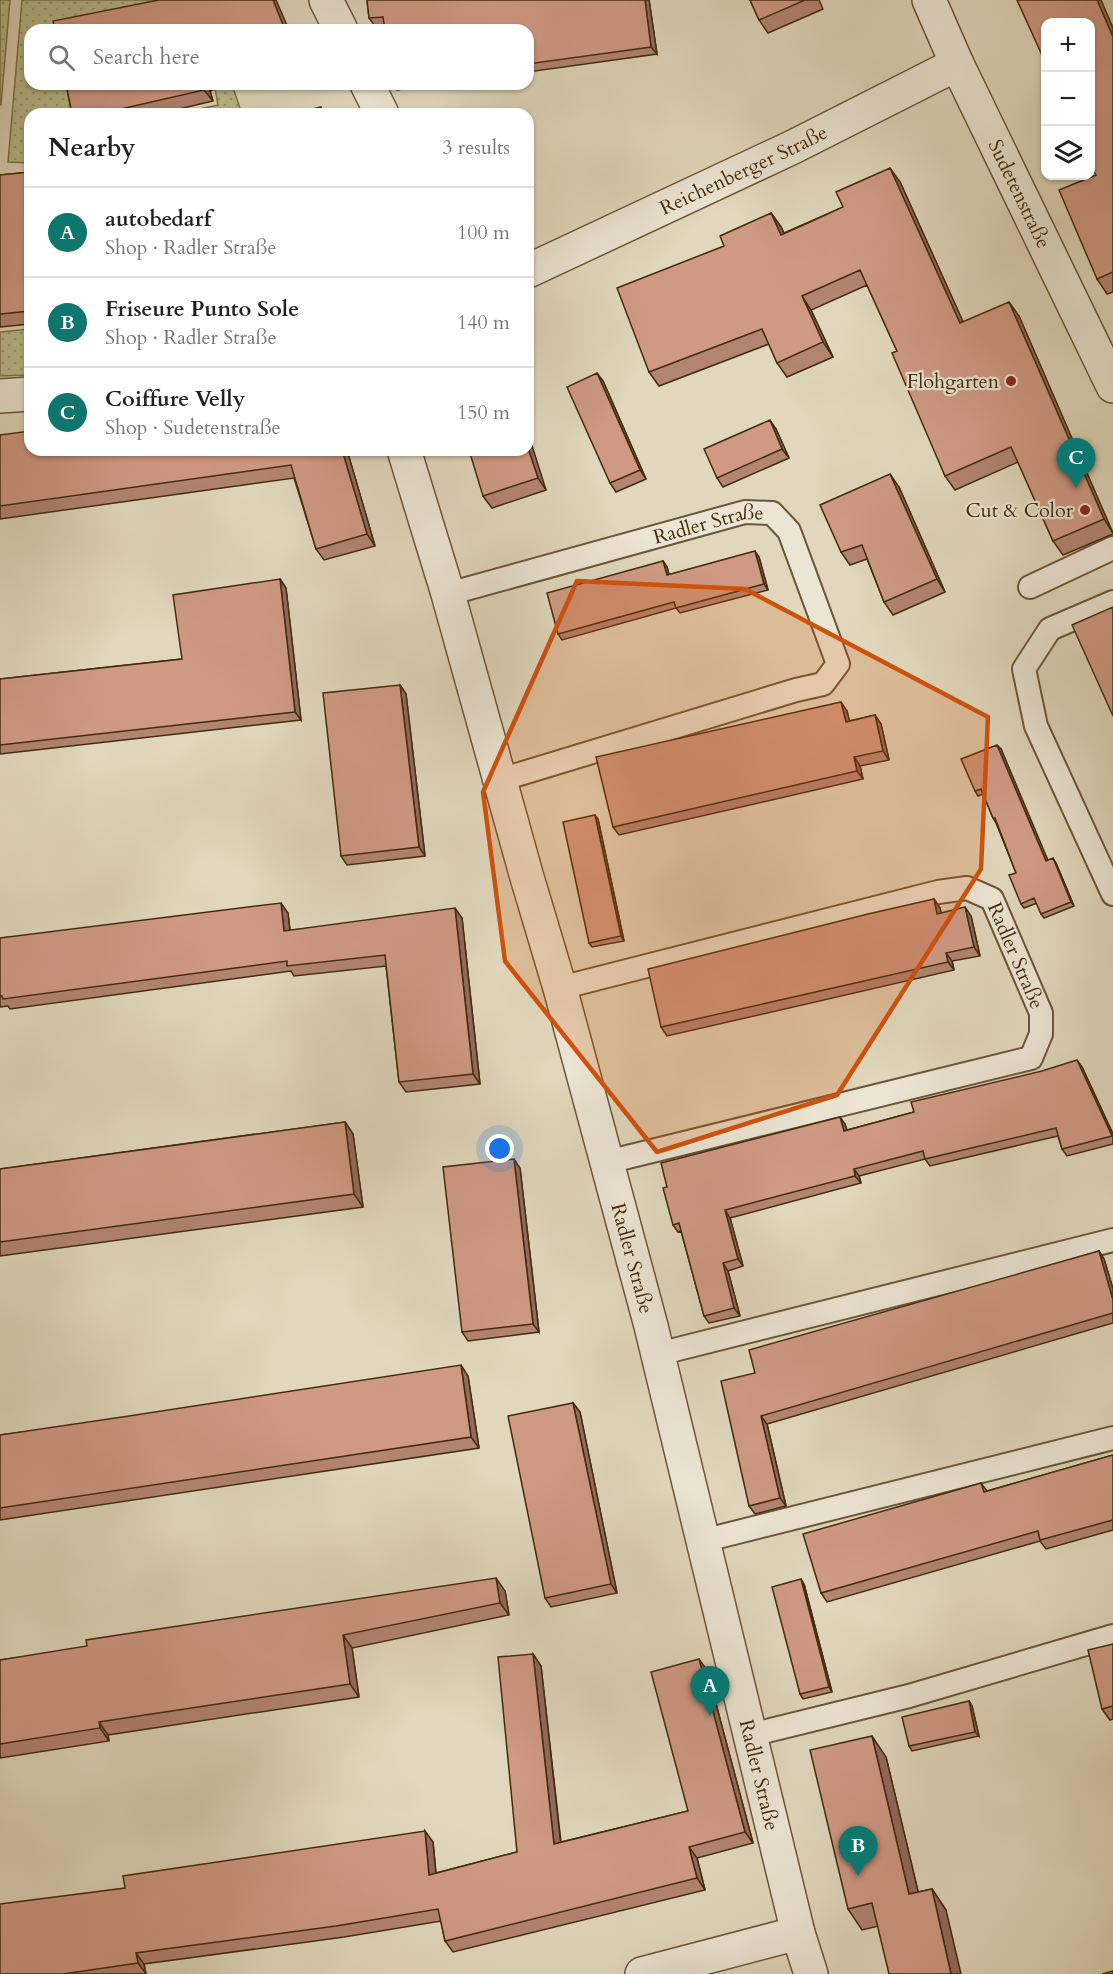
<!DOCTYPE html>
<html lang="en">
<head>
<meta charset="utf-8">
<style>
  :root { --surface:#fff; --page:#f2f2f2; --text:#222; --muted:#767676; --line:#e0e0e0; --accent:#0f766e }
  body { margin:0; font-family:Cardo,serif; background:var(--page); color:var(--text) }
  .controls { position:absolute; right:18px; top:18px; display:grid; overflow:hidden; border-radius:12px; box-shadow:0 2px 4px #0004 }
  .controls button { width:54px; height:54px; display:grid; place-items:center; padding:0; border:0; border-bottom:2px solid var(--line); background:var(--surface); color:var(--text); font:30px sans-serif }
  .you { position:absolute; left:500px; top:1149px; width:21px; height:21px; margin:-15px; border:4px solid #fff; border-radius:50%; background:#1a73e8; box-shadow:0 0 0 9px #1a73e833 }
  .badge { display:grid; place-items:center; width:39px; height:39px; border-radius:50%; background:var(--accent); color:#fff; font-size:20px; font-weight:700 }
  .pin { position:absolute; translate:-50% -50px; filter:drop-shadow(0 2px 3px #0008) }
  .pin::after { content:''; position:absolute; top:32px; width:21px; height:18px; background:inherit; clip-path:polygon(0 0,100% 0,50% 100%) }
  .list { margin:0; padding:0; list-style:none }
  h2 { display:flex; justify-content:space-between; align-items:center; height:78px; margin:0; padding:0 24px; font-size:26px }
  h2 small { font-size:20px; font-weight:400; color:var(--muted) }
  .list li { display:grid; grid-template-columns:39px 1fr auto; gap:18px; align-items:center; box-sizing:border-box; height:90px; padding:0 24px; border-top:2px solid var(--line) }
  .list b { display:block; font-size:22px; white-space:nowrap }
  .list p { margin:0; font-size:20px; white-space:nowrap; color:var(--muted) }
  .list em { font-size:20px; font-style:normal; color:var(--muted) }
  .icon { flex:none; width:33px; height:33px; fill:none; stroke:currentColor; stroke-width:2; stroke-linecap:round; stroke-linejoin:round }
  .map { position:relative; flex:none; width:1113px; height:1974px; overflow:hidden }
  .search { position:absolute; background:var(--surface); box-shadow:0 2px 4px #0004; left:24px; top:24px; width:510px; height:66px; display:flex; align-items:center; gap:15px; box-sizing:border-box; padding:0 21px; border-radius:18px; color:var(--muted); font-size:22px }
  .panel { position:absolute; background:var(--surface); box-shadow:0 2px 4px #0004; left:24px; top:108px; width:510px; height:348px; border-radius:18px }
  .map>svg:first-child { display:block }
</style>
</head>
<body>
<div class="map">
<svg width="1113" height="1974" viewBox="0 0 1113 1974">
  <defs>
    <pattern id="grass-dots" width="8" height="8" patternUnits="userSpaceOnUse" patternTransform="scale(1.5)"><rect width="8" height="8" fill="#b9bc8c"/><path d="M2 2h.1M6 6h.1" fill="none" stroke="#989971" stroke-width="1.8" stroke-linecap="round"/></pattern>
  </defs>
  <rect width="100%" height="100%" fill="#e0d7bc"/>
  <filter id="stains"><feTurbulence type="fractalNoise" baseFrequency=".00333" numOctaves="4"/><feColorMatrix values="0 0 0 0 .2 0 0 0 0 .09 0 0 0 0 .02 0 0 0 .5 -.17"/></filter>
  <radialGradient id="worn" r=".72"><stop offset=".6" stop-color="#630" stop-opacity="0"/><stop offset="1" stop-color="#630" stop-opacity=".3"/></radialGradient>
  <path fill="url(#grass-dots)" stroke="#7e744c" stroke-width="1.5" d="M0,0H10L1,105H0Z
    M22,0H199L55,30H30V84H67L73,114H30V163L8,162Z
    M232,85L242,114H177L218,105L215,88Z
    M30,329V375L0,376V332Z"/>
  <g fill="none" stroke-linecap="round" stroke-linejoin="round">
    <g stroke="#6a5638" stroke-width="26">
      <g id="service">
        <path d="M1030,587L1113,548"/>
        <path id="s1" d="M448,594L745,512L772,513L789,531L838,664L823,684L796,690L500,780"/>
        <path d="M1113,602L1050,629L1024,669L1036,726L1113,894"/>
        <path id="s2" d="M560,988L938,892L967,888L992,899L1041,1013V1034L1031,1058L607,1162"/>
        <path d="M658,1354L1113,1240"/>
        <path d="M702,1541L1113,1438"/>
        <path d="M750,1735L909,1696L1113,1636"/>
      </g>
    </g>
    <g stroke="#6a5638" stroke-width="36">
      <g id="minor">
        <path d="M326,0L341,30"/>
        <path d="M367,84L382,114"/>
        <path id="s3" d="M528,271L793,147L957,64"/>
        <path d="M0,396L30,394"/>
        <path id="s4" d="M404,450L448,594L526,874L560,988L651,1326L798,1933L811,1974"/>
        <path d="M642,1974L798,1933"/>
      </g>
    </g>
    <g stroke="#6a5638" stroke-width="36">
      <g id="tertiary">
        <path id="s5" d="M929,0L957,64L1113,386"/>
      </g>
    </g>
    <use href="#service" stroke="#ebe5d3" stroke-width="22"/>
    <use href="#minor" stroke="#ebe5d3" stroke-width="33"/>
    <use href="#tertiary" stroke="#ebe5d3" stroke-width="33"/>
  </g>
  <path fill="#b28472" stroke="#432b0c" stroke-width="1.5" d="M367,0H649L657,54L528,72V30L384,25L375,26L369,18Z
    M750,0H819L823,9L768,33L759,20Z
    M1113,28V292L1107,294L1097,279L1096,175Z
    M66,84H227L210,91L213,101L158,114H72Z
    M393,84H440L397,90Z
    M30,172V324L0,327V175Z
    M900,182L963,322L1019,316L1113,534L1063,555L1053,541L1018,462L955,490L945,476L897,351L867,285L811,310L833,357L787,377L777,363L769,344L659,386L649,372L724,246L771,213L781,227L784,233Z
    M603,381L646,479L616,492L610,483Z
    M776,429L789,458L723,487L717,478Z
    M0,435L30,450H347L375,546L324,560L316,549L294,478L0,519Z
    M528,450L546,490L492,508L483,496Z
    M899,487L945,592L893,615L884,602L867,559L850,565L841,552Z
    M759,557L768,590L680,613L676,608L562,640L558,634L663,561L667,567L669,575Z
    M280,579L286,588L301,720L0,754V679L182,659Z
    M400,685L406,694L425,856L347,865L341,856Z
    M847,711L849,721L875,715L881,724L889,760L860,766L863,779L619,835L613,827Z
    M1001,749L1047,860L1056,863L1074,906L1044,918L1041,914L1037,903L1024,908L1021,904L1016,873L996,823L993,818L983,794L978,796L975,791Z
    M598,819L624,941L592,947L589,943Z
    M934,899L940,908L941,913L971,916L980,956L952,961L954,970L667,1036L661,1027Z
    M288,913L290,930L462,918L480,1084L406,1092L399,1082L386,966L294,976L291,971L10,1009L8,1006L0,1007V938Z
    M1082,1067L1113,1134V1144L1067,1156L1062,1149L1058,1136L930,1166L925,1159L859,1176L861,1183L730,1218L743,1266L728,1271L740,1316L709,1323L704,1316L681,1231L678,1232L673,1225L845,1124L847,1130Z
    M345,1122L353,1134L363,1207L0,1256V1169Z
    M520,1168L539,1332L468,1341L462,1332Z
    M1099,1251L1104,1259L1113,1289V1323L767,1424L786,1506L755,1514L749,1506L755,1373Z
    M468,1376L479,1448L0,1520V1435Z
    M573,1403L580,1412L617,1593L551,1607L545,1598Z
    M1113,1455V1530L1046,1549L1040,1541L827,1602L821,1593L981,1483L987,1491Z
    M804,1584L832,1692L803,1699L800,1694Z
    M505,1591L509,1615L352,1648L359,1697L108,1735L109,1741L0,1758V1660Z
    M1113,1644V1719L1110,1720L1102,1709Z
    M533,1654L541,1666L561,1842L688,1811L707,1670L753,1843L697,1858L705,1890L453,1952L445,1941L441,1921L344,1937L144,1964L146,1974H0L125,1888L433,1842L436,1873L517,1852Z
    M969,1701L972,1706L979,1736L912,1751L909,1746Z
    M886,1757L918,1892L932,1889L946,1910L862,1930L848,1909Z"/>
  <path fill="#916b5c" stroke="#432b0c" stroke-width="1.5" d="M273,0H276L289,30H285Z
    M645,0H649L657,54L651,47Z
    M1097,0H1101L1113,28V37Z
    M203,84H206L210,91L213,101L204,90Z
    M890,168L900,182L970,337L960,323Z
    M771,213L781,227L791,249L781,235Z
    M802,296L811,310L833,357L823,342Z
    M1009,302L1019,316L1113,533L1104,519Z
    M597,373L603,381L646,479L640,470Z
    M770,420L776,429L789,458L782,449Z
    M528,433L546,490L538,478L528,448Z
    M342,450H347L375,546L367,534Z
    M890,474L899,487L945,592L937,579Z
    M755,551L759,557L768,590L764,584Z
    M663,561L667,567L671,581L667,575Z
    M280,579L286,588L301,720L295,712Z
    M400,685L406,694L425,856L419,847Z
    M841,702L847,711L852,731L846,722Z
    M875,715L881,724L889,760L883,751Z
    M997,745L1001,749L1050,865L1046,861Z
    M854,757L860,766L863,779L857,771Z
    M595,815L598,819L624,941L621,936Z
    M1053,858L1056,863L1074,906L1071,902Z
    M934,899L940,908L943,922L937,914Z
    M281,903L288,913L291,941L284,931Z
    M965,907L971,916L980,956L974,947Z
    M455,908L462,918L480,1084L473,1074Z
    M946,953L952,961L954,970L948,962Z
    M1077,1060L1082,1067L1113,1134V1137Z
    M840,1117L845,1124L849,1138L844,1131Z
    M345,1122L353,1134L363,1207L354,1194Z
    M514,1159L520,1168L539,1332L533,1324Z
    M854,1169L859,1176L861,1183L855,1176Z
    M725,1210L730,1218L743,1266L738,1259Z
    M1099,1251L1104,1259L1113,1289V1300Z
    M723,1263L728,1271L740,1316L734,1308Z
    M461,1365L468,1376L479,1448L471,1437Z
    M573,1403L580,1412L617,1593L611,1584Z
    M761,1416L767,1424L786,1506L780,1498Z
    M496,1578L505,1591L509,1615L500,1603Z
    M801,1579L804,1584L832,1692L829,1687Z
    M343,1635L352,1648L359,1697L350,1684Z
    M533,1654L541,1666L562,1855L554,1844Z
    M699,1659L707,1670L753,1843L745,1832Z
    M969,1701L972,1706L979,1736L975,1732Z
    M99,1722L108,1735L109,1741L100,1728Z
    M872,1736L886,1757L924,1916L909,1894Z
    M425,1831L433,1842L437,1886L429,1875Z
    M689,1847L697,1858L705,1890L697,1878Z
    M932,1889L946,1910L961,1974H951Z
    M136,1953L144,1964L146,1974L138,1963Z"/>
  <path fill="#cf9984" stroke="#432b0c" stroke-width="1.5" d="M159,0H273L285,30H55L53,21Z
    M367,0H645L651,47L528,64V30H385L383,17L369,18Z
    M750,0H805L759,20Z
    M1017,0H1097L1113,37V272L1097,279L1059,190L1096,175L1090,164V22H1046V64Z
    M66,84H203L204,90L99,114H72Z
    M321,107L323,114H294Z
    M890,168L960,323L1009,302L1104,519L1053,541L1011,447L945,476L892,353L897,351L860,270L802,296L823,342L777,363L762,329L649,372L617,288L724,246L720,236L771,213L781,235L810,222L843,207L836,192Z
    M30,172V311L0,314V175Z
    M597,373L640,470L610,483L567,387Z
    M770,420L782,449L717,478L704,449Z
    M30,431V450H342L367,534L316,549L291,465L0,506V435Z
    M528,448L538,478L483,496L469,450H528Z
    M890,474L937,579L884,602L862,545L841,552L820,505Z
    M755,551L764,584L676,608L674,602L558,634L547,593L663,561L667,575Z
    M280,579L295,712L0,745V679L182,659L173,595Z
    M1113,607V716L1072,625Z
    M400,685L419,847L341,856L323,693Z
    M841,702L846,722L875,715L883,751L854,757L857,771L613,827L596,757Z
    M997,745L1046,861L1053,858L1071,902L1041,914L1034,898L1021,904L1009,875L1016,873L995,818H993L981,789L975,791L961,759Z
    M595,815L621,936L589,943L563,822Z
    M934,899L937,914L965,907L974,947L946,953L948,962L661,1027L648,969L868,914Z
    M281,903L284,931L455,908L473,1074L399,1082L385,955L287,966V961L3,999L2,996H0V938Z
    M1077,1060L1112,1136L1062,1149L1056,1128L925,1159L923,1151L854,1169L855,1176L725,1210L738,1259L723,1263L734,1308L704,1316L679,1223L673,1225L663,1188L667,1187L661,1163L840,1117L844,1131L914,1112L911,1102L1042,1071Z
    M345,1122L354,1194L0,1242V1169Z
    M514,1159L533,1324L462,1332L443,1167Z
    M1099,1251L1113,1300V1313L761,1416L780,1498L749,1506L721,1381L755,1373L749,1350Z
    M461,1365L471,1437L0,1508V1435L129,1416Z
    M573,1403L611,1584L545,1598L508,1416Z
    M1113,1455V1520L1040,1540L1038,1531L821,1593L803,1534L981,1483L984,1492Z
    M496,1578L500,1603L343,1635L350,1684L99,1722L100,1728L0,1744V1660L87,1646L86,1640Z
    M801,1579L829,1687L800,1694L772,1587Z
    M1113,1644V1706L1102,1709L1088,1650Z
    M533,1654L554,1844L688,1811L651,1672L699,1659L745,1832L689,1847L697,1878L445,1941L438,1909L336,1926L136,1953L138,1963L63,1974H0V1904L125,1888L123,1876L425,1831L429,1875L517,1852L498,1657Z
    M969,1701L975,1732L909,1746L902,1717Z
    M872,1736L909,1894L932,1889L951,1974H889L872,1903L848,1909L810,1750Z
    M1113,1971V1974H1102Z"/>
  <path fill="#cf520c" fill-opacity="0.2" stroke="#cf520c" stroke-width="4.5" stroke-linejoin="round" d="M577,581L745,589L988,717L981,869L837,1095L657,1152L505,961L483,792Z"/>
  <g fill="#8f2418" stroke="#ebe5d3" stroke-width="2">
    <circle cx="1011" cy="381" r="6"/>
    <circle cx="1085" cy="510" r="6"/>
  </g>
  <g text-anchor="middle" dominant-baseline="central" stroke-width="4.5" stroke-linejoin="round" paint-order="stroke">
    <g font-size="20" fill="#432b0c" stroke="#ebe5d3">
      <text stroke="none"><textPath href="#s3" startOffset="238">Reichenberger Straße</textPath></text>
      <text stroke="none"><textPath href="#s5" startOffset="214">Sudetenstraße</textPath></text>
      <text stroke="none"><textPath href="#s1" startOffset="270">Radler Straße</textPath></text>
      <text stroke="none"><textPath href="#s2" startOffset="508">Radler Straße</textPath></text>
      <text stroke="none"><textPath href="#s4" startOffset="840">Radler Straße</textPath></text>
      <text stroke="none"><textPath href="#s4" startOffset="1372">Radler Straße</textPath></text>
    </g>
    <g font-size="20" fill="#432b0c" stroke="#ebe5d3" text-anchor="end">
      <text x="999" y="381">Flohgarten</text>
      <text x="1073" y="510">Cut &amp; Color</text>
    </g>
  </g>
  <rect width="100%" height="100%" filter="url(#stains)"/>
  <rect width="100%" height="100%" fill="url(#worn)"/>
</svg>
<div class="controls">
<button>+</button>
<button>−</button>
<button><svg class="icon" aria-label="layers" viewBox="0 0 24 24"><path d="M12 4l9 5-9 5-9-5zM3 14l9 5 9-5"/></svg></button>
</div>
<div class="you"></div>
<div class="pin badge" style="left:710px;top:1716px">A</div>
<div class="pin badge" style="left:858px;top:1876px">B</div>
<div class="pin badge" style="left:1076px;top:488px">C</div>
<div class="search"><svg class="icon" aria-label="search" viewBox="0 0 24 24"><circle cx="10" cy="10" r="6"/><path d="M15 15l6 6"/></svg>Search here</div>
<section class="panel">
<h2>Nearby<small>3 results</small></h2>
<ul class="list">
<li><span class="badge">A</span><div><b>autobedarf</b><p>Shop · Radler Straße</p></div><em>100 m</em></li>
<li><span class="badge">B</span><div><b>Friseure Punto Sole</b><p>Shop · Radler Straße</p></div><em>140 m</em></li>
<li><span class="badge">C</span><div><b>Coiffure Velly</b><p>Shop · Sudetenstraße</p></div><em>150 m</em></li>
</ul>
</section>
</div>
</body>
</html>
